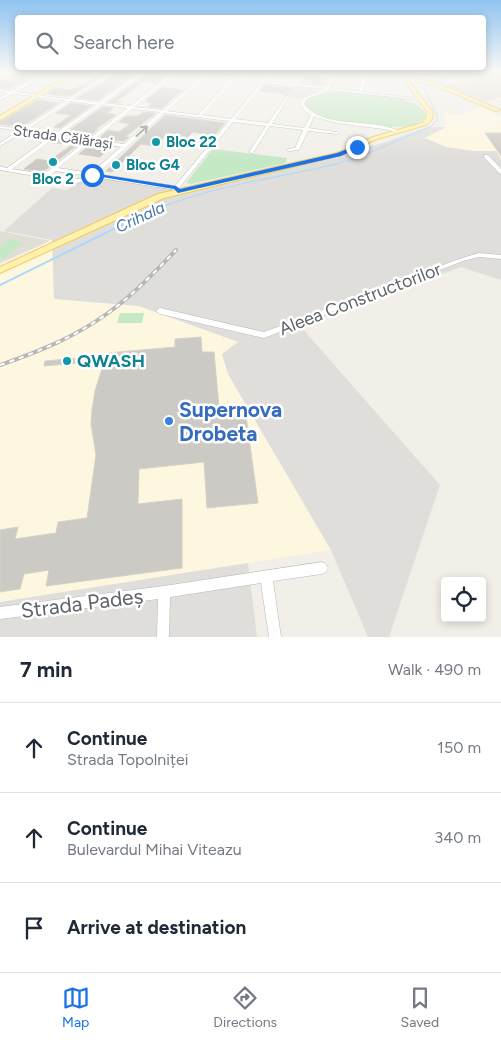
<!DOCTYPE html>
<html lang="en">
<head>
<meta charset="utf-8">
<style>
  :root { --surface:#fff; --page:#f6f6f7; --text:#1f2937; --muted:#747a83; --line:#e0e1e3; --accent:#1a73e8 }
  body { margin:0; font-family:Figtree,sans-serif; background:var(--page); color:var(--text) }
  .controls { position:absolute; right:15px; bottom:15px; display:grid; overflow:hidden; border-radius:5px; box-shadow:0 2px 8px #0003 }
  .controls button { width:45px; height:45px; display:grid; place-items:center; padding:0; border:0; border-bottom:1px solid var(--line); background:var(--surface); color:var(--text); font:25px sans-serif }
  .stop { position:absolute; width:15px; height:15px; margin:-11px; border:4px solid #1a73e8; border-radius:50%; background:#fff }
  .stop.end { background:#1a73e8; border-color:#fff; box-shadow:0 1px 5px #0008 }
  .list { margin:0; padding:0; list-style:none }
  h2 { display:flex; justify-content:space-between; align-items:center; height:65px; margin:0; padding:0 20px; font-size:21px }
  h2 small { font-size:16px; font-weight:400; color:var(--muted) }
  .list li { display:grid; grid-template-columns:32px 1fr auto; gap:15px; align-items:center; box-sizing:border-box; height:90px; padding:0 20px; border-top:1px solid var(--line) }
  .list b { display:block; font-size:19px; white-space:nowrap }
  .list p { margin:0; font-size:16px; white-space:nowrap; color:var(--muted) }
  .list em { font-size:16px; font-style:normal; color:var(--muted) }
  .icon { flex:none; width:28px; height:28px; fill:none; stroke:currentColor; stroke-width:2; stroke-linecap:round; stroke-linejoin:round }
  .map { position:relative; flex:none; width:501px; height:637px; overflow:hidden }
  .search { position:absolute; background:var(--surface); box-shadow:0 2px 8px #0003; left:15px; right:15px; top:15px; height:55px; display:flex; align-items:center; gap:12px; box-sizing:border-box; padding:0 18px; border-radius:5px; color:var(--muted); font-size:19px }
  .sheet { height:335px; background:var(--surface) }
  nav { display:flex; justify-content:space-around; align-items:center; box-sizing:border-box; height:70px; border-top:1px solid var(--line); background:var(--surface); font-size:14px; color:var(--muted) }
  nav a { display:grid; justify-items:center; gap:2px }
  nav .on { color:var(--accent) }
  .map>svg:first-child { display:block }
</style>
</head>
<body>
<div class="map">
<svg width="501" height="637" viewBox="0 0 501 637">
  <rect width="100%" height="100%" fill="#f1efe8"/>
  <path fill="#fef7e0" d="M480,107L501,117V159L496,151H474L446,147L424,138L446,127L444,113H466Z
    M52,240L54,299L139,306L239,342L228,374L331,550L0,602V266Z"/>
  <path fill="#e0deda" d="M293,86L322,89L299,99L284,96Z
    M428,127H446L425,138L446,147L474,151H496L501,159V280L461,267L300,326L440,485L389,637H368L331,550L228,374L222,354L238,342L139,306L54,299L52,240L4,231L52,188L67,190L75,184L94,177L179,188L309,162L380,144Z
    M248,563L257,637H0V602Z"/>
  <path fill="#e1ded6" d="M493,74L501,77V97L484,102L446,86Z
    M0,231L50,241L0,263Z"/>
  <path fill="#c5e8c5" d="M329,92C349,92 421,93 426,115C423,122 417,124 410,126C392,129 335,122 317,115C312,113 309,110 305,106L306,99Z
    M213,149L287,158L285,163L191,184L186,183Z
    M9,239L23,242L3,260L0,259V247Z
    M120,313H144L142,323H117Z"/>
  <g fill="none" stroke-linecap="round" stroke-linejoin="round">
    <path stroke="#aadaff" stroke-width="1" d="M138,218C201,186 272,180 340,163C368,155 404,137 432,126L437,120V115L423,87L465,71"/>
    <path stroke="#aadaff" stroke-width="2" d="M0,285L140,216"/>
  </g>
  <path fill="#cccac5" stroke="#d6d1c6" d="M134,71H139L98,100L78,98L117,73L130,74Z
    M150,71L167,74L157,83L145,81L117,101L122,102L120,103L109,102Z
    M102,73H105L72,95L64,96L47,94L56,88L70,90L77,88Z
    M14,75L33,77L9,89L0,88V82Z
    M305,76H310L326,78L323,85L301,82Z
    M265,85L292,88L286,94L260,91Z
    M162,87L182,90L162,108L148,107L152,103L146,102L149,100H146Z
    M37,100L59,103L21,127L0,124V122Z
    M71,103L91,106L60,128L54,127L71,115L56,113Z
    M102,107L113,108L107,113L116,115L96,129H98L88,137L64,134Z
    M143,112L156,113L125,137H129L124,141L98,139L108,130L119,132L130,124L119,122L126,116H138Z
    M165,115L225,123L214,136L193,132L187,138L166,135L155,146L141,144L112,172L106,171Z
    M485,133H501V156Z
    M56,139L81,142L43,172L24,169L37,159L49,161L73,144L51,143Z
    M91,144L111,147L100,157L79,154Z
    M201,337L202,352H214L220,418L246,416L258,503L207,508L204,462L139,469L138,504L182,499V568L46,586L49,570L24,574L20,589L0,592V530L18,527L15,539L56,533L58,522L87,518L96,455L91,424L92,410L95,391L107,353L175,347V339Z
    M90,357L89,362L44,366L45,361Z"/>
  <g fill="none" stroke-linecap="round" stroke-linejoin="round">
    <g stroke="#b5b8bc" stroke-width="1">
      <path id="minor" d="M6,71C18,71 30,74 40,74C45,74 48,71 53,71L47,75L66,78L64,79L44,77L16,92L33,94H34V96L13,94L0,100V97L8,93L0,92V90L11,91L39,76L14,73L0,80V78L10,72Z
        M111,71H116L73,99L99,102L143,71H148L104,103L130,106L173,72L169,71L204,74L207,71H211L208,74L262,80L270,71H274L266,81L294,84L302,71H306L297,84L326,87L334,71H338L330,88L359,91L364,71H368L363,92L421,99L419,100L329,90L307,99L304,104C324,130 372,117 399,131L397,132C370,125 340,127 314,116L309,128L336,132H338V134L308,131L299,150L289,151L287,150V149L295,148L303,130L270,126L253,153H251L249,152L266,126L233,122L178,189L176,190L94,177L90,180L76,183L0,170V166L7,168L51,136L23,132L0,146V143L18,131L0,128V126L22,129L66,101L37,97L35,96L36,95L69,99ZM177,73L202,76L163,110L134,107ZM206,76L231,79L198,115L167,111ZM235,79L261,82L231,119L202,115ZM264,83L325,89L303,98L300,104L306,112L311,115L304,128L272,124L289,97L287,96L268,123L235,119ZM70,101L96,105L54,134L27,130ZM101,105L127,108L89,139L59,135ZM132,109L160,112L124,144L93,140ZM164,113L229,121L175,186L97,174ZM56,137L86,141L44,174L12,169ZM90,142L121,147L91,173L58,168ZM55,171L88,176C77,182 62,177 50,175Z
        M484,155H488L501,169V174L499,173L484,157Z
        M479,253L501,255V259L479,257L463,261L264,338L160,314L156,311L160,308L264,332L459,259Z
        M322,562L326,564L328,568L326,572L322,574L273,581L281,637H269L261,583L170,597L169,637H157L158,599L0,619V607L164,586Z"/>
    </g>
    <g stroke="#f2c960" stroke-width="2">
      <path id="major" d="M75,71H81L0,120V116Z
        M424,71H437L417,75L415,74Z
        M406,75H410V82L433,112L432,119L426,125L377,139L341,155L164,198L0,273V267L158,194L337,153L373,137L422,123L426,119L427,112L406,82Z
        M416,79L431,81L501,110L496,111L428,83L416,81Z"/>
    </g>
    <use href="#minor" fill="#fff" fill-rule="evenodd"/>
    <use href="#major" fill="#fff2af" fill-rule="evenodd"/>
    <g stroke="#b6b7b8" stroke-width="4">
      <path id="rail" d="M0,365C38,352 75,337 108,313C133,295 155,272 176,250"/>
    </g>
    <use href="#rail" stroke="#fff" stroke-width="2" stroke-dasharray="5" stroke-linecap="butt"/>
  </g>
  <defs><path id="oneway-shaft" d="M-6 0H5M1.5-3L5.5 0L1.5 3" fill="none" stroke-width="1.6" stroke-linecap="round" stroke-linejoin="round" transform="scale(1.25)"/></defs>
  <use stroke="#979a9d" href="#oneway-shaft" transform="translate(142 131) rotate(-42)"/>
  <linearGradient id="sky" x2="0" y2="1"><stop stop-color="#8fc3f1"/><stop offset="0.44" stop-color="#f9f8f5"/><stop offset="1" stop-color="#f9f8f5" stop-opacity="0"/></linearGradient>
  <rect width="501" height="161" fill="url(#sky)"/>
  <path fill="#1a73e8" d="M355,146L360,147L341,156L178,193L174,189L90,175L92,173L176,186L180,189L337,153Z"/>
  <g fill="#0f9aa8" stroke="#fff" stroke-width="2">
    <circle cx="156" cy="142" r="5"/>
    <circle cx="53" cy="162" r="5"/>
    <circle cx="116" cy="165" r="5"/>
    <circle cx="67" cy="361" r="5"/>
  </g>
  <circle fill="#3f7fe0" stroke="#fff" stroke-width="2" cx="169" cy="421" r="5"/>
  <g text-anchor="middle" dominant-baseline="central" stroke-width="5" stroke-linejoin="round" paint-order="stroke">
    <g font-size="15" fill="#5f6368" stroke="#fff">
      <text transform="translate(63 137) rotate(8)">Strada Călărași</text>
    </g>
    <g font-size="15" font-weight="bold" fill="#0d838f" stroke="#fff" text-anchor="start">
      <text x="166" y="142">Bloc 22</text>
      <text x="126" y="165">Bloc G4</text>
      <text x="53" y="179" text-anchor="middle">Bloc 2</text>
    </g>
    <g font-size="16" font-style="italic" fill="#4174aa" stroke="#fff">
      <text transform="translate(140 217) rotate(-25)">Crihala</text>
    </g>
    <g font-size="18" fill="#5f6368" stroke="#fff">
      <text transform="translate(360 299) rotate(-21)">Aleea Constructorilor</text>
    </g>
    <g font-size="18" font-weight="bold" fill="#0d838f" stroke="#fff" text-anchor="start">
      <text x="77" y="361">QWASH</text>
    </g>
    <g font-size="21" font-weight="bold" fill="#366cbe" stroke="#fff" text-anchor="start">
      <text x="179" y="409">Supernova<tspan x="179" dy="24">Drobeta</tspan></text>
    </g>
    <g font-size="21" fill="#5f6368" stroke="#fff">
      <text transform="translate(82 603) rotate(-7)">Strada Padeș</text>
    </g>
  </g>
</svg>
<div class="controls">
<button><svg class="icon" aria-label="locate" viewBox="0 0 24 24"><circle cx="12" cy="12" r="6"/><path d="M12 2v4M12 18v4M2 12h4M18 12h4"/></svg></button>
</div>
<div class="stop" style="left:92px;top:175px"></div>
<div class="stop end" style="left:357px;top:147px"></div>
<div class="search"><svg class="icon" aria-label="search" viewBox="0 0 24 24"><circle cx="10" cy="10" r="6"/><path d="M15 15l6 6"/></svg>Search here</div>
</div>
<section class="sheet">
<h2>7 min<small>Walk · 490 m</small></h2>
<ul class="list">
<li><svg class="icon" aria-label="ahead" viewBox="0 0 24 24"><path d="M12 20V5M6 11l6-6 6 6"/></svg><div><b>Continue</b><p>Strada Topolniței</p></div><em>150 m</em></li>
<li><svg class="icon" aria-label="ahead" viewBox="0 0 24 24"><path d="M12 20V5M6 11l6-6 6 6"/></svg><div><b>Continue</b><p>Bulevardul Mihai Viteazu</p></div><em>340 m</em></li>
<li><svg class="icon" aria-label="arrive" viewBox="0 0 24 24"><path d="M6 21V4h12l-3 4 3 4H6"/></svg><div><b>Arrive at destination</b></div></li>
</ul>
</section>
<nav>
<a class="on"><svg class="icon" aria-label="map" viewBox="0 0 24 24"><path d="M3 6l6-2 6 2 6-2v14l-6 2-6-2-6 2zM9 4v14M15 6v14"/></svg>Map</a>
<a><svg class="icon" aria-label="directions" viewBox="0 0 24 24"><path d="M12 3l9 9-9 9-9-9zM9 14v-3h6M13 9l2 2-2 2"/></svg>Directions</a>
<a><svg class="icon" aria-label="saved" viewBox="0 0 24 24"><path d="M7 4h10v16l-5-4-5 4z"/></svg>Saved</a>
</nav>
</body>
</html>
